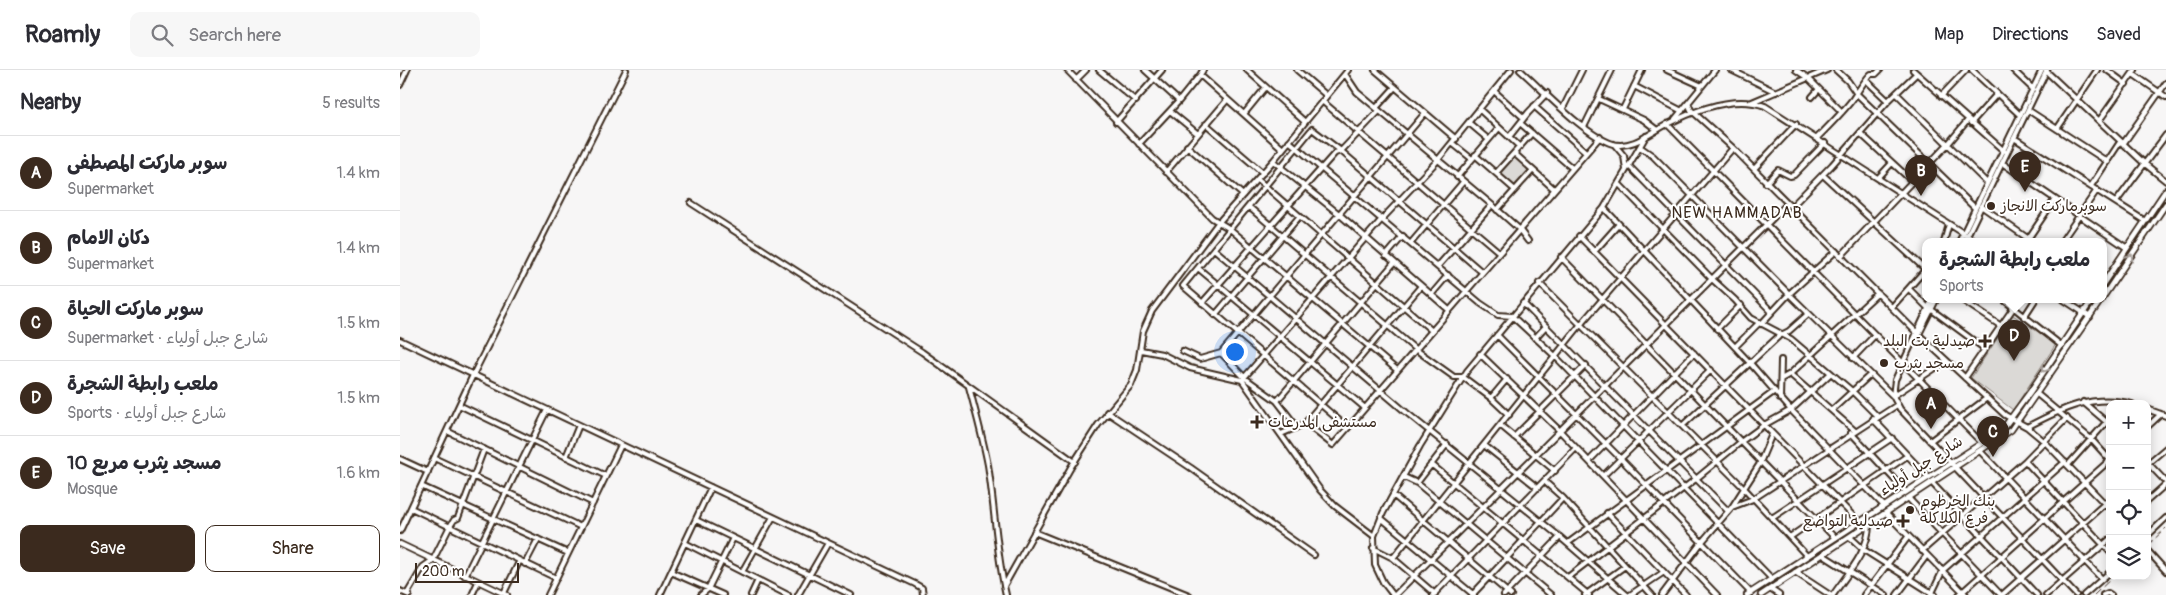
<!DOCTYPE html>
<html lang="en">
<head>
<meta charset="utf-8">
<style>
  :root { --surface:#fff; --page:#f7f7f7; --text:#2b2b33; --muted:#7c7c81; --line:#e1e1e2; --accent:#3b2a1e }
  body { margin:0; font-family:Pangolin,"Playpen Sans Arabic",sans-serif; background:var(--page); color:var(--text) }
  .controls { position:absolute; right:15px; bottom:15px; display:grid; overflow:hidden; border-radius:10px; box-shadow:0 2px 12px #0003 }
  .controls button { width:45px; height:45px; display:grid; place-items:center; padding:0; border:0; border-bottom:1px solid var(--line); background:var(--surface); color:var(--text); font:25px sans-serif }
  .scale { position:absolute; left:15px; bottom:12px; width:104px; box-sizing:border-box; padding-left:5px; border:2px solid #3b2a1e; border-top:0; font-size:14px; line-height:18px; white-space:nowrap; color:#3b2a1e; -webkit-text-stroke:4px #fff; paint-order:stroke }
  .you { position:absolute; left:834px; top:281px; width:18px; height:18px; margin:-12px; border:4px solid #fff; border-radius:50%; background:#1a73e8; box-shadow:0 0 0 8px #1a73e833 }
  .badge { display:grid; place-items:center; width:32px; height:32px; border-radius:50%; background:var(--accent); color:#fff; font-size:16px; font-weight:700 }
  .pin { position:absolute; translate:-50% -41px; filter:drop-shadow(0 1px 2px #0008) }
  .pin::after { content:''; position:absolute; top:26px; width:18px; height:15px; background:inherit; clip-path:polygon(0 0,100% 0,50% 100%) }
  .popup { position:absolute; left:1522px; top:168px; width:185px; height:65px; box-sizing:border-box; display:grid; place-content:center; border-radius:10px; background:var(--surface); filter:drop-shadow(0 1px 4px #0005); font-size:16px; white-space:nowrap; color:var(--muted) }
  .popup b { font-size:19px; color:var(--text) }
  .popup::after { content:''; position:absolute; left:50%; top:100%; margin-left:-10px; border:10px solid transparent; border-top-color:var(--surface) }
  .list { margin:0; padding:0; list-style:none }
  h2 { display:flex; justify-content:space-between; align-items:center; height:65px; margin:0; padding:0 20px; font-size:21px }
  h2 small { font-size:16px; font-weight:400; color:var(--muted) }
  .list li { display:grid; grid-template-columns:32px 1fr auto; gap:15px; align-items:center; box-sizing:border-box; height:75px; padding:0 20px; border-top:1px solid var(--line) }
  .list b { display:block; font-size:19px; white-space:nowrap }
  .list p { margin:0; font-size:16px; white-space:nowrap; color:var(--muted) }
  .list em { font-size:16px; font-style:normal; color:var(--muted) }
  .actions { display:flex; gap:10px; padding:15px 20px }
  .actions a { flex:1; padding:11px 0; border:1px solid var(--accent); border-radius:10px; text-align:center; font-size:18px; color:var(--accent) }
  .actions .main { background:var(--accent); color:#fff }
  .icon { flex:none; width:28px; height:28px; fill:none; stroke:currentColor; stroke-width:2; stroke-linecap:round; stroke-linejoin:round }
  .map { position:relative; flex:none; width:1766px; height:525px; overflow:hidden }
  header { display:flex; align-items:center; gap:30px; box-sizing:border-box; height:70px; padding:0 25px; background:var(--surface); border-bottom:1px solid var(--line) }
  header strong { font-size:24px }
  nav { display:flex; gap:28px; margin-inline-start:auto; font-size:18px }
  .search { width:350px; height:45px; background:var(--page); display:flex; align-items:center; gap:12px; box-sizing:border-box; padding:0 18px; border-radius:10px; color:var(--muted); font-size:19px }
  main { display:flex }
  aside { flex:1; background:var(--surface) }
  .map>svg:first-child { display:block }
</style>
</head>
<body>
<header>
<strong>Roamly</strong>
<div class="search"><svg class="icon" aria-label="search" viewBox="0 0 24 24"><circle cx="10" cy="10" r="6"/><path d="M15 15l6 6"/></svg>Search here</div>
<nav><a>Map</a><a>Directions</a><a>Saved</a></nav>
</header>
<main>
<aside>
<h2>Nearby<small>5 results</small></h2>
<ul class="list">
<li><span class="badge">A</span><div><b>سوبر ماركت المصطفى</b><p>Supermarket</p></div><em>1.4 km</em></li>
<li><span class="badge">B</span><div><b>دكان الامام</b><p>Supermarket</p></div><em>1.4 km</em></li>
<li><span class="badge">C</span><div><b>سوبر ماركت الحياة</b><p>Supermarket · شارع جبل أولياء</p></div><em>1.5 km</em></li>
<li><span class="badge">D</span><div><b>ملعب رابطة الشجرة</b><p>Sports · شارع جبل أولياء</p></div><em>1.5 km</em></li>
<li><span class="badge">E</span><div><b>مسجد يثرب مربع 10</b><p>Mosque</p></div><em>1.6 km</em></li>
</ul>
<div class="actions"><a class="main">Save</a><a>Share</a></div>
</aside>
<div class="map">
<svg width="1766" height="525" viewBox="0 0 1766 525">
  <rect width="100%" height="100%" fill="#f7f6f6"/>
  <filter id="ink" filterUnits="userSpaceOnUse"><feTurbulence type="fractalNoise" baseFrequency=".02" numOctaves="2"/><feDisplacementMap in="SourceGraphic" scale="10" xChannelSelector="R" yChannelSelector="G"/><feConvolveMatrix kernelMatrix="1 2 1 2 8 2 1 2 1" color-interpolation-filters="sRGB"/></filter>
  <g filter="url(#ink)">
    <path fill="#dbd9d6" stroke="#8b827a" d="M1113,86L1130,100L1115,118L1098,103Z
      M1613,245L1656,274L1613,340L1571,308Z"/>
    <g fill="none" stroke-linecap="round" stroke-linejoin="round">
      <g stroke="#3b2a1e" stroke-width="8">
        <path id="minor" d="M667,0L812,148L830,159L997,300
          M699,0L736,31
          M803,0L800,5L883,79
          M847,0L905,52
          M897,0L926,25
          M975,0L1056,69
          M1120,0C1143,20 1184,65 1213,74C1232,79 1250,63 1266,55C1293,41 1333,24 1365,36L1577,172
          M1267,0L1302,16
          M1331,0L1376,22
          M1396,0L1408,8L1442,42
          M1436,0L1448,11L1457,24L1575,138
          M1513,0L1604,81
          M1572,0L1620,45
          M1613,0L1633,19
          M1707,0L1726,14
          M1646,1L1745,94L1766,111
          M945,4L957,22L1092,135L1119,159L1128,171
          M1733,4L1766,27
          M676,10L686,0
          M1467,11L1488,31
          M0,15L7,0
          M1234,16L1282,41
          M1094,21L1124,48
          M1497,24L1587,113
          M1541,26L1566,0
          M1412,27L1419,19
          M1199,29L1244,50L1257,60
          M779,31L800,5
          M922,31L1099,182
          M1352,32L1427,0
          M1288,33L1291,40L1333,78L1516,262L1605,345L1627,357L1645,372L1710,439
          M1134,36L1186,82
          M976,38L995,17
          M1163,38L1182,0
          M1079,39L1120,77
          M1223,39L1242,0
          M1628,40L1708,92
          M770,41L798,64
          M844,44L866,17
          M1275,49L1315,0
          M1699,51L1735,0
          M716,52L762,0
          M1069,53L1088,69
          M1120,53L1172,98
          M1571,53L1597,24
          M806,54L863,103
          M1267,54L1581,372
          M1184,57L1212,0
          M1657,59L1697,0
          M1460,63L1512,111
          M1109,67L1128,43L1147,23
          M1417,68C1429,56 1442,43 1452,30C1457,23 1466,8 1471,4H1476L1480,0
          M1614,68L1745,151
          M889,71L1080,233L1098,245L1112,246L1156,287L1372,509
          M1052,73L1072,89
          M739,74L779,31L745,0
          M1214,74L1224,86L1226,100
          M1723,74L1766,13
          M787,76L843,125
          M1240,77L1253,86L1389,224L1493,326L1500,339L1676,525
          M1114,83L1154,119
          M1075,85L1115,120
          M873,91L939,144L1049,240
          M1602,93L1727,178
          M1229,96L1372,242
          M1354,99L1396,54
          M766,102L827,30
          M1096,103L1132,63
          M1423,105L1525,199
          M1057,107L1099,58
          M1478,108L1492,93
          M857,109L1031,260
          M1366,113L1378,100L1390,106L1394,105L1425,73
          M1219,114L1312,209L1335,230L1351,248L1391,269L1452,321L1477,346
          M1691,116L1720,72
          M1716,132L1766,65
          M291,133L522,282L675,392
          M1392,136L1432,95L1488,31L1516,4
          M1581,136L1633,172
          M849,137L1015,279L1054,307H1063L1091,328L1109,345
          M1204,138L1350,293L1391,340L1484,436
          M1097,140L1133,100
          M1179,166L1459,452
          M1628,169L1655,129
          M1544,172L1549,154
          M1559,172L1642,0
          M1564,172L1647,0
          M1661,172L1697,120
          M1011,173L1063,112
          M814,179L1007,343L1160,467L1227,525
          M1194,182L1218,155
          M986,186L1003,166
          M1441,186L1548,74L1568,50
          M1161,187L1435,468
          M1038,196L1092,135
          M798,198L965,338
          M1139,213L1344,418L1407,486
          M1509,219L1528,238
          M1031,225L1048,205
          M1562,230L1601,256
          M1604,230L1662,276
          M1664,230L1690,247
          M802,233L935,83L941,81L979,41
          M1123,233L1328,441
          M1492,237L1525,200
          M1532,240L1585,279
          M815,245L899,147
          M1624,247L1635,230
          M1361,254L1389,224L1436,181
          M1317,259L1341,235
          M1097,265L1220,388L1351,523
          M1518,266L1536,230
          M1135,268L1146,256
          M0,270L515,514L522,518L523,525
          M1335,277L1359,253
          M741,280L762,284L790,298L842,310L920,420L935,436L974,466
          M783,281L800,289L821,283L845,308L877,331L897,357L905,353L933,375L1200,67
          M821,283L1025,43
          M1080,284L1160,361L1317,525
          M1453,288L1474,266
          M1390,304L1455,361
          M1565,308L1614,237
          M1381,309L1390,304L1478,223
          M842,310L982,149L1037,91L1111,0
          M569,317C576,343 583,369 588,395C595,439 596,482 606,525
          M1493,326L1495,310L1532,230
          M1493,326L1546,291
          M1091,328L1107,309
          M1380,329L1381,290
          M877,331L994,193
          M1683,332L1710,355
          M59,335L206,406
          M1747,339L1766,346
          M1432,340L1470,305
          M707,342L791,398L914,485
          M1473,349L1528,407
          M905,353L1021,216
          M1100,355L1155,401
          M1282,356L1379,266L1389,261L1408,244
          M1627,357C1661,339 1693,323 1732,334
          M1747,357L1761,344
          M948,358L783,216L912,59L941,81L1082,202
          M47,361L193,433
          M1451,363L1506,422
          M881,364L897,357
          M1114,367L1186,295
          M1530,371L1587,328
          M1084,375L1138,418
          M1580,381L1702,509
          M166,387L179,355
          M34,388L181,457
          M0,389L28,402
          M1189,391L1294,283
          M1625,391L1710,482
          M1747,392L1766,412
          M1031,394L1189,525
          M1747,394L1766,378
          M1668,395L1710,348
          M1203,406L1311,300
          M1004,407L1017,413L1047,374
          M1144,411L1163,428L1252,525
          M1017,413L1151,525
          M1532,413L1637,525
          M21,416L168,483
          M993,425L1111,525
          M1509,429L1601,525
          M1747,431L1766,414
          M1332,437L1353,429L1497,335
          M11,438L156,508
          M1207,443L1286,525
          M1486,443L1566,525
          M981,448L1074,525
          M1372,448L1492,368
          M296,450L451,525
          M0,461L73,305L226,0
          M634,462L789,525
          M1747,466L1766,448
          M1390,467L1507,386
          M1450,467L1464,480L1535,525
          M285,473L388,525
          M1168,473L1375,321
          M973,478L993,488L1035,524
          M1747,480L1766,501
          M1522,481L1625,391L1667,348
          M1423,485L1486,525
          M993,488L1181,254L1333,78
          M125,494L138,469
          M271,502L323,525
          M342,502L373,447
          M1395,502L1430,525
          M65,506L147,340
          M1168,507L1297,408L1342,371L1364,355L1391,340L1431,303
          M604,516L671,397L698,355L731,315L737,300L743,261L752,241L818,153L873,91L948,0
          M1370,519L1379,525
          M0,521L9,525
          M104,523L119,492
          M7,524L23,497L33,490L49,458L54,450L58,448L84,379
          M72,525L78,512
          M148,525L221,375
          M260,525L311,417
          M301,525L308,519L333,468
          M351,525L358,510
          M398,525L428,473
          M993,525L983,512L975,495L974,466L983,443L1020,376L1067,301L1204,138L1246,66
          M995,525L1388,133
          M1033,525L1176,378
          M1072,525L1163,428
          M1104,525L1160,467
          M1185,525L1225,496
          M1230,525L1264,502
          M1262,525L1301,473L1332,437L1359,395L1372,364
          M1433,525C1448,503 1469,481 1469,454
          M1464,525L1508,467
          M1497,525L1527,485
          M1531,525L1543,500L1665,392
          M1559,525L1710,390L1691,369L1637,324
          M1602,525L1710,429
          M1646,525L1710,469
          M1684,525L1710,502
          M1703,525L1708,523L1711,525"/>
      </g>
      <g stroke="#3b2a1e" stroke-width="8">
        <path id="major" d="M1703,214L1766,120
          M1703,227L1766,134
          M0,474L107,525
          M1347,525L1602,360L1630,322L1692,230
          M1361,525L1611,360L1701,230"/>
      </g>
      <use href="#minor" stroke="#fff" stroke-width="4"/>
      <use href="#major" stroke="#fff" stroke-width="4.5"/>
      <path stroke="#3b2a1e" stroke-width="1" stroke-dasharray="8 4" stroke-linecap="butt" d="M1747,476L1766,458
        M1694,525L1714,506"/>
    </g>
    <defs><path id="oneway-chevron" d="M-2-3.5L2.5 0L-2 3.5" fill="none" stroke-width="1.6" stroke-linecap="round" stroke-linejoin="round" transform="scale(1.25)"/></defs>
    <g stroke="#a79f9a">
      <use href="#oneway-chevron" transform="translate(1730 187) rotate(-56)"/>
      <use href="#oneway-chevron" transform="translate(1645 299) rotate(124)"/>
    </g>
  </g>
  <g fill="#3b2a1e" stroke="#fff" stroke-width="2">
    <circle cx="1591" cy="136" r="5"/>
    <path d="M1582.5 263.5h5v5h5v5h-5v5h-5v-5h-5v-5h5z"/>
    <circle cx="1484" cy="293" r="5"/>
    <path d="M854.5 344.5h5v5h5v5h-5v5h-5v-5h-5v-5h5z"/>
    <circle cx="1510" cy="440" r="5"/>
    <path d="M1500.5 443.5h5v5h5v5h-5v5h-5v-5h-5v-5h5z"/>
  </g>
  <g text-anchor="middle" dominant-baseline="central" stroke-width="4" stroke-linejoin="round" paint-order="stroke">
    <g font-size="15" fill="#3b2a1e" stroke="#fff" text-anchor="start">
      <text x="1601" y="136">سوبرماركت الانجاز</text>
      <text x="1575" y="271" text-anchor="end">صيدلية بت البلد</text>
      <text x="1494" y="293">مسجد يثرب</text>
      <text x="868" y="352">مستشفى المدرعات</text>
      <text x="1520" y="431">بنك الخرطوم<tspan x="1520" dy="17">فرع الكلاكلة</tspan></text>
      <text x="1493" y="451" text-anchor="end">صيدلية التواضع</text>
    </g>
    <g font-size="15" fill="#3b2a1e" stroke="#fff">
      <text transform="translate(1521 396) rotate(-33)">شارع جبل أولياء</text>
    </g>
    <g font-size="16" letter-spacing="1" fill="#3b2a1e" stroke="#fff">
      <text x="1337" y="143">NEW HAMMADAB</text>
    </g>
  </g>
</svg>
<div class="controls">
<button>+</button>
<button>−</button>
<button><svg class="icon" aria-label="locate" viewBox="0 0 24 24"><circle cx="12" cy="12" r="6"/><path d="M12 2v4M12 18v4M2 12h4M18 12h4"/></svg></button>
<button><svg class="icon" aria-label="layers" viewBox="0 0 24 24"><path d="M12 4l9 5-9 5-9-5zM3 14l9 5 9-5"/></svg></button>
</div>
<div class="scale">200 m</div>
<div class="you"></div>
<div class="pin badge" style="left:1531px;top:359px">A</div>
<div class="pin badge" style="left:1521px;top:126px">B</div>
<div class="pin badge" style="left:1593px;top:387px">C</div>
<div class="pin badge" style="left:1614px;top:291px">D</div>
<div class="popup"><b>ملعب رابطة الشجرة</b>Sports</div>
<div class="pin badge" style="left:1625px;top:122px">E</div>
</div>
</main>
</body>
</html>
